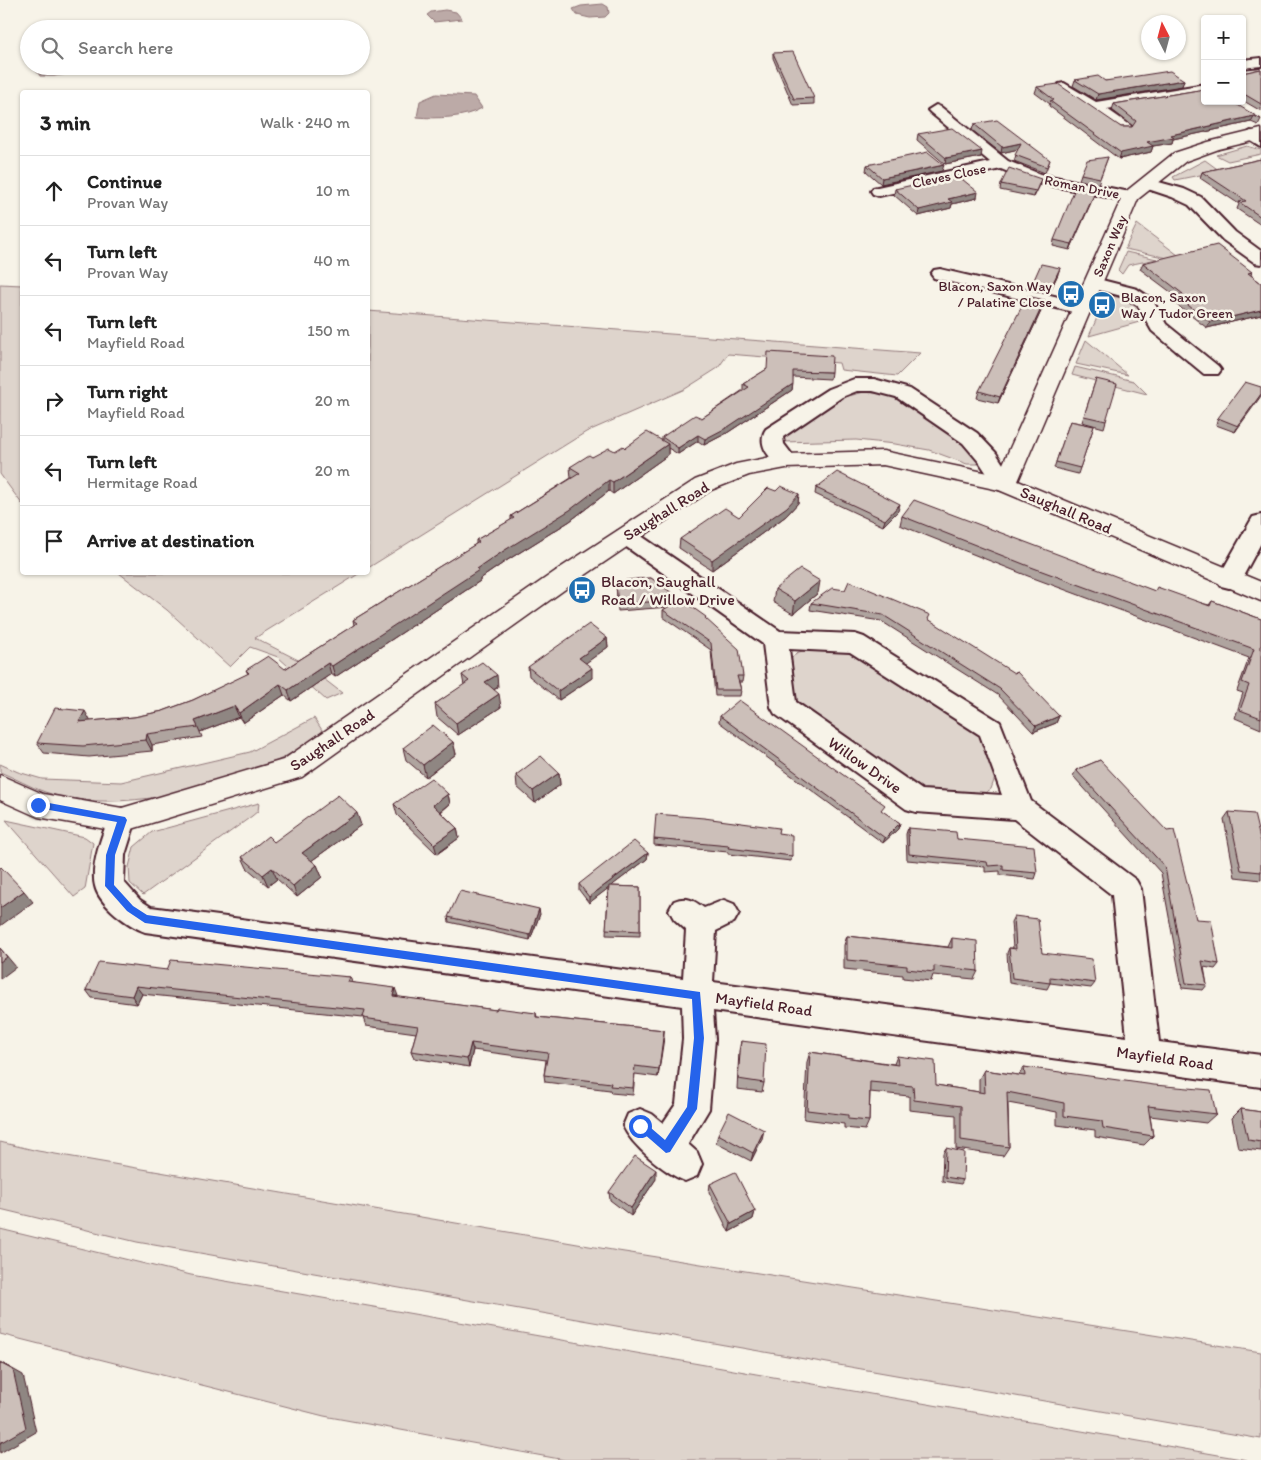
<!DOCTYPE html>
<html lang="en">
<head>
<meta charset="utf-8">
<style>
  :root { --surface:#fff; --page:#f2f2f2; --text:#222; --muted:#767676; --line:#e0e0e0 }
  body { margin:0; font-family:Itim,sans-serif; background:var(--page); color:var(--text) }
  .controls { position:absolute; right:15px; top:15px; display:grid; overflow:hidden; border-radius:5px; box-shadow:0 1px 4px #0004 }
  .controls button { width:45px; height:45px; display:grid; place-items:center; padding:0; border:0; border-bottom:1px solid var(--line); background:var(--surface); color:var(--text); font:25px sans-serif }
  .compass { position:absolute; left:1141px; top:15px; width:45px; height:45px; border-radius:50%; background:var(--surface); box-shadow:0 1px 4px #0004; rotate:354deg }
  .stop { position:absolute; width:15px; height:15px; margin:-11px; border:4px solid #2563eb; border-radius:50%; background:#fff }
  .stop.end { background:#2563eb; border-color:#fff; box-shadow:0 1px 5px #0008 }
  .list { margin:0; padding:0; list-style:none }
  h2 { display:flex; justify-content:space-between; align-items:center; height:65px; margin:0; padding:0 20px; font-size:21px }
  h2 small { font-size:16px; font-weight:400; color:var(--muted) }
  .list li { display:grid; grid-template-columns:32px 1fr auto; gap:15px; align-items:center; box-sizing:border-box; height:70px; padding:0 20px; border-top:1px solid var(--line) }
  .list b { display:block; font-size:19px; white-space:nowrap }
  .list p { margin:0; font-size:16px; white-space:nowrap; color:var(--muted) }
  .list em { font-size:16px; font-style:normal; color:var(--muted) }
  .icon { flex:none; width:28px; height:28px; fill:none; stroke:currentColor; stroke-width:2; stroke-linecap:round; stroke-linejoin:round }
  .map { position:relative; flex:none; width:1261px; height:1460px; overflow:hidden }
  .search { position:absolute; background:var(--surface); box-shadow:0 1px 4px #0004; left:20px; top:20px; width:350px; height:55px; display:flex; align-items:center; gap:12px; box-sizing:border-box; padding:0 18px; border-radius:28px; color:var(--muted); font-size:19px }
  .panel { position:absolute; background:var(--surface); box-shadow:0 1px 4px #0004; left:20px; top:90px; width:350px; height:485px; border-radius:5px }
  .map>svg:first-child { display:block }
</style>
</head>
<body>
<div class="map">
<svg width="1261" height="1460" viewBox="0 0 1261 1460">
  <rect width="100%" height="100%" fill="#f7f3e8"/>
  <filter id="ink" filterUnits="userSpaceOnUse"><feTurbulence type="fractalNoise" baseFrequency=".02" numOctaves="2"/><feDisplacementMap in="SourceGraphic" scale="10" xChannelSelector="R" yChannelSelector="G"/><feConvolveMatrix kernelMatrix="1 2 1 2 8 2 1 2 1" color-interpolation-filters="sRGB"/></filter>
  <g filter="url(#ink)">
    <path fill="#ded4cc" stroke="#947a7c" d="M1247,146L1261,150V154L1228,161L1216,155Z
      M1205,160L1220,171L1175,180L1173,177Z
      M1137,224L1178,255L1168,258L1125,249Z
      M1126,252L1157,259L1128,265L1122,274L1118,270Z
      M0,284L22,285V504L0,474Z
      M1107,295L1136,301L1144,315L1143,321L1089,336Z
      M368,311L920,353L897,376L841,370L839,363L728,354L718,368L685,389L586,432L368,568Z
      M1086,340L1128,375L1076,364Z
      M1075,367L1134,381L1147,394L1072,375Z
      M864,392C871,393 878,393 884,394C911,401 963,439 980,461L978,464H967L929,450L895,444L856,440L783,442L781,435L837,399Z
      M119,573H360L255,638L302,662L342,693L326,700L278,657L250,647L230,667L167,610Z
      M815,647L858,650L980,729L997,772L991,789L977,798L919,793L795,703L787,664L796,653Z
      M314,718L324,733C302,746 279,762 254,772C200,794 101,813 45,792C30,787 15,778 0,772V764L18,772L42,779L121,782L250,752Z
      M259,803L258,811L252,816L143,895L130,883L129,867L134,847L152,832Z
      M6,820L85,837L93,843L85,889L74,897Z
      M0,1142L38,1151L618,1251L1261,1352V1439L137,1242L0,1209Z
      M0,1229L191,1275L1247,1460H565L324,1416L0,1334Z"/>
    <path fill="#bcaaa7" stroke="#8e7275" d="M603,4L608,7L609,13L605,17L590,18L577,15L573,9L581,6Z
      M445,10L456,12L462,19L434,22L427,15L431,12Z
      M39,66H98L96,70L54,76H40L36,70Z
      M436,94L474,96L482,108C465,118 436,119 417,117L420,101Z"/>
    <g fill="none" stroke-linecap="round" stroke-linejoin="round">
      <g stroke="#4a1f2b" stroke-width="4">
        <path id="street" d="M1261,58V66L1242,68V60Z
          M1064,83L1096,102L1205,84V92L1107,109L1130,125L1133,128L1130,131H1120L1059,90L1057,87L1059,84Z
          M936,105L941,107L1008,161L1040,174L1130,192L1136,193L1138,197L1136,201L1130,202L1030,181L1001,169L879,196L873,194L871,191L873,188L990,162L931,113L928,110Z
          M1251,131L1261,135V147L1243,136Z
          M1148,179L1184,189L1201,197L1235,232L1261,251V264L1255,263L1223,240L1189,205L1172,197L1142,187L1140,184Z
          M940,269L1088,304L1090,308L1088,312L1081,314L934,278L931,274L934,270Z
          M1094,278L1137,289L1152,299L1166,324L1218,366L1221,370L1218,374H1204L1152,331L1138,306L1125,297L1088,287L1085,283L1088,279Z
          M854,379H874L910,389L977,433L996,453L1016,484L1013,489L1005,491L997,489L980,463L963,443L896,397L873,391H857L842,397L783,437L784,444L797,461L794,466C776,470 754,446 766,429L828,389Z
          M1261,515V543L1241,580L1237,586L1229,588L1221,586L1217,580L1250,522L1253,517Z
          M626,528L634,531L780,631L855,634L864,637L1000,722L1031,801L1136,880L1141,889L1159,1042L1261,1055V1087L713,1011L715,1039L709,1109L688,1144L697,1152L702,1164L697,1176L685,1181C665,1173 632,1146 623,1126L628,1114L640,1109L652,1114L663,1123L676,1104L683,1039L682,1006L145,932C129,926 99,905 95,886C90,867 103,830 112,812L122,808L132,812L136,820L125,855L124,882L140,900L151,907L683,978L686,930L674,919L669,910L674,901C687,896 693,900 704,908L724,900L734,904L739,913L734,922L716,931L713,982L1127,1037L1112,895L1014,819L916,812L906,809L775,714L771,707L763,644L618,541L615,536L618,531ZM789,649L850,652L980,735L1002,795L922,790L796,702Z"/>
      </g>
      <g stroke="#4a1f2b" stroke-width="3">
        <path id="secondary" d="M1261,129V139L1219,149L1186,161L1138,199L1018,481L1261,582V601L999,490L883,465L786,468L749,475L711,490L578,580L302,777L122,832L38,817L0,800V775L43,794L122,808L283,760L560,568L695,480L736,464L786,454L883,451L998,475L1124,193L1174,153L1208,142Z"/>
      </g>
      <use href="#street" fill="#f7f3e8" fill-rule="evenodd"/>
      <use href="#secondary" fill="#f7f3e8" fill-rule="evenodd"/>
    </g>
    <path fill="#afa49f" stroke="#4a1f2b" d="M773,53L814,98V104L793,105L773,58Z
      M1261,69V111L1242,100V73Z
      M1075,80L1105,81L1184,80L1182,86L1096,100L1073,86Z
      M1037,87L1121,127H1132L1133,126L1112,110L1114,104L1205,89L1261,119L1258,125L1251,122L1173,139L1172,143L1153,146L1151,152L1119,159L1049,106L1050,104L1035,93Z
      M974,124L1050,160L1045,173L1014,161L1018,149L1001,153L972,130Z
      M918,134L981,157L945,164L917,140Z
      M1108,157L1098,184L1079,180L1081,174Z
      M1261,159V225L1237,209L1239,204L1200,178L1202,172Z
      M867,165L942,171L881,184L866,171Z
      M1001,184L1040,185L1034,197L1000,190Z
      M895,189L977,198L952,204L951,208L918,216L894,195Z
      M1096,190L1070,250L1053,246L1054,240Z
      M1143,263L1252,272L1251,275L1261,283V315L1207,328L1173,302L1176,296L1140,269Z
      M1058,274L1049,293L1031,289L1033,282Z
      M1043,307L998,403L977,398L979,391Z
      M767,369L831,372L830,379L793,377L792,390L727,433L704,445L698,441L678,454L668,448V455L613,494L609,491L570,521L506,561L480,579V581L335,677L331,674L291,701L284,695L243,723L239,717L200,732L202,737L152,745V751L89,757L44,753L37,743L91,721L134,717L163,711L193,700L248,674L246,670L285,669L354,625L353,620L476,544V540L511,520V516L571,478L570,467L592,457L615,451L625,448L662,440V437L702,418L743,390V384Z
      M1096,379L1106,421L1104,428L1082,422Z
      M1261,387L1235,432L1216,425L1218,418Z
      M1070,421L1094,426L1078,474L1054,468Z
      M816,488L898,511L883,526L815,494Z
      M776,491L799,494L798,503L786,516L712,570L679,548L680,539L739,517Z
      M902,516L1154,591L1209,605L1212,601L1261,619V729L1235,718L1243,693L1237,691L1249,658L1028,576L900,525Z
      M651,578L706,619L743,676L742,682H739L741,690L740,696H715L711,650L663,617V610L669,607L618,611L616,585L626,584V580Z
      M775,589L818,593L793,614L773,602Z
      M845,590L928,619L1059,716L1056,723L1033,732L998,695L881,621L810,610L811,603Z
      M607,638L608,647L585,663L592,678L559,700L529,676L528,667Z
      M462,675L498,687L494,690L501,707L458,735L437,717L435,704L464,685Z
      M720,716L883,812L900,823L898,829L883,843L719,722Z
      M453,742L456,754L426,777L406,760L403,748Z
      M1100,760L1196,919L1219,964L1215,969L1204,967L1207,985L1203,990L1182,988L1161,873L1073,776L1076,770Z
      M559,773L560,785L535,803L517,787L516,775Z
      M448,794L450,804L441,812L457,828L459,838L437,854L397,815L394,804Z
      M1229,812L1261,843V880L1235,877L1224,819Z
      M361,825L311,861L317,865L322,877L297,897L277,879L268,886L247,868L242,857L274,842Z
      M908,828L957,839L1037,873L1035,879L1000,875V871L985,872V867L907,860L906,834Z
      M778,833L792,856L791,861L728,854V852L654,845V839Z
      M648,853L647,859L611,886L640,887V936L606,935L608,888L589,903L579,890V884Z
      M540,914L530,940L449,922L448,917Z
      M1014,916L1042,953L1095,983L1091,988L1050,983L1047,989L1009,983L1007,953L1009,948H1013L1011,922Z
      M847,936L948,947L952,938L978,971L974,979L933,975L931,981L903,978V975L844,969V945Z
      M167,970L350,977L352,982L398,997L496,1010L536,1013L537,1017L664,1030L658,1077L635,1074L633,1095L611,1093L610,1090L545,1082L544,1075L546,1060L473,1050L469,1067L414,1058L411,1051L416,1033L366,1026L363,1018V1017L142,994L137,1004L92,998L86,990Z
      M741,1041L764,1083L762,1092L737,1089L739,1051Z
      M810,1052L894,1064L897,1056L936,1085L979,1092V1079L984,1070L1019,1075L1024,1067L1216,1114L1206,1123L1150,1116L1153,1136L1144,1145L1095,1137V1130L1057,1125V1112L1008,1103L1009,1147L1003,1156L956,1149V1115L909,1110V1096L870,1092L869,1121L865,1130L844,1128V1124L804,1119L807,1062Z
      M1241,1109L1261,1112V1151L1238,1148L1232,1118Z
      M718,1134L762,1139L751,1161L716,1143Z
      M946,1148L963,1180L961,1184L942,1181L943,1153Z
      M656,1179L631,1216L610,1200L609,1192Z
      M710,1184L755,1211L753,1219L729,1232L709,1192Z"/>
    <path fill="#8f8682" stroke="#4a1f2b" d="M1184,80L1182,86L1096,100L1098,94Z
      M1254,116L1251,122L1173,139L1172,143L1153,146L1151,152L1119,159L1121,153L1147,142L1171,135Z
      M1021,143L1019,149L1001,153L1002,147Z
      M982,151L981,157L945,164L946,158Z
      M944,165L942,171L881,184L882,178Z
      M1041,179L1040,185L1034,197L1036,191Z
      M1096,190L1094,196L1070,250L1072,244Z
      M978,192L977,198L952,204L951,208L918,216L919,210L948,199Z
      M1060,268L1058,274L1049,293L1051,287Z
      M1045,300L1043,307L998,403L1000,397Z
      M1261,310V315L1207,328L1210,322Z
      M793,384L792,390L727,433L704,445L705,439Z
      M1261,394V396L1235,432L1238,426Z
      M698,435V441L678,454V448Z
      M668,444V455L613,494V482Z
      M609,480V491L570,521L506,561L480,579V581L335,677L332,666Z
      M799,494L798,503L786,516L712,570V560Z
      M900,504L898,511L883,526L885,520Z
      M820,581L818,593L793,614L795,601Z
      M607,638L608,647L579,668V658Z
      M328,663L331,674L291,701L288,690Z
      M592,668V678L559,700L558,691Z
      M497,675L498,687L487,694L485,682Z
      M280,684L284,695L243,723L239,713Z
      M499,694L501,707L458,735L456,723Z
      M234,706L239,717L200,732L195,721Z
      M85,711L91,722H79Z
      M1059,716L1056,723L1033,732L1036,726Z
      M147,734L152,745V751L146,740Z
      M453,742L456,754L426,777L423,765Z
      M559,773L560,785L535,803L533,791Z
      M448,794L450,804L436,815L433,805Z
      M357,813L361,825L307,864L302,853Z
      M900,823L898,829L883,843L885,838Z
      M457,828L459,838L437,854L434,844Z
      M648,853L647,859L589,903V897Z
      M317,865L322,877L297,897L293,886Z
      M272,868L277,879L268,886L263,875Z
      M24,891L33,902L0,926V908Z
      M539,909L540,914L530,940V935Z
      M0,948L16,967L0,979Z
      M136,986L142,994L137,1004L132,996Z
      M395,988L398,996H393Z
      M664,1030V1038L658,1077L659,1069Z
      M471,1043L473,1050L469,1067L467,1059Z
      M764,1130L762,1139L751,1161L753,1153Z
      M656,1170V1179L631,1216V1208Z
      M755,1211L753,1219L729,1232L731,1224Z
      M0,1362L23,1375L36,1432L0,1453Z"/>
    <path fill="#ccbfb9" stroke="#4a1f2b" d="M793,52L814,98L794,99L773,53Z
      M1261,69V104L1244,94H1242V73Z
      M1170,71L1184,80L1098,94L1075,80L1098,76L1105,81Z
      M1058,84L1121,127H1132L1136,121L1114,104L1205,89V101H1231L1261,119L1254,116L1171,135L1174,137L1147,142L1153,146L1121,153L1050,101L1054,100L1037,87Z
      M997,120L1050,160L1047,167L1015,155L1021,143L1002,147L974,124Z
      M952,128L982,151L946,158L918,134Z
      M928,152L944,165L882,178L867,165Z
      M1108,157L1100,178L1081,174L1087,160Z
      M1261,159V217L1239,202L1246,201L1202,172Z
      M1009,168L1041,179L1036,191L1001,184Z
      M957,175L978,192L948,199L952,202L919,210L895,189Z
      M1076,186L1096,190L1072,244L1054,240Z
      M1217,245L1252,272L1248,273L1261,283V310L1210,322L1176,296L1183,294L1143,263Z
      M1041,264L1060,268L1051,287L1033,282Z
      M1027,296L1045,300L1000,397L979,391Z
      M768,352L832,356L831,372L793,371V384L728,427L705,439L698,435L678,448L662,437L695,415L702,418L749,387L743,384L767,369Z
      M1096,379L1117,384L1106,421L1084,416Z
      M1245,382L1261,387V394L1238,426L1218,418Z
      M1070,421L1094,426L1080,468L1056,462Z
      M647,432L668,444L613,482L609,480L570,510L505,550L477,569L479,570L332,666L328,663L288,690L280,684L239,713L234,706L195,721L198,727L147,734L146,740L83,746L37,743L55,708L85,711L79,722L134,717L163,711L193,700L249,673L246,670L268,656L285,669L357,623L353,620L479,542L476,540L514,518L511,516L580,473L570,467L589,455L592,457L609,448L615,451L623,446L625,448Z
      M837,472L900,504L885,520L816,488Z
      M781,486L799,494L787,507L712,560L680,539L725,508L739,517L768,488L776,491Z
      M914,500L1155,591L1157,587L1210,606L1212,601L1261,619V718L1240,710L1249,685L1242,682L1254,649L1031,567L902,516Z
      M800,569L820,581L795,601L775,589Z
      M651,578L706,617L705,618L739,649L743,676H737L741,690H716L711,643L663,610L679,600L618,604L616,585L627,584L626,580Z
      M849,581L930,615L928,619L1014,673L1017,672L1059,716L1036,726L1000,689L883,615L811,603L832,588L845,590Z
      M589,624L607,638L579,658L592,668L558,691L528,667Z
      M482,662L497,675L485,682L499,694L456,723L435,704L469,681L462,675Z
      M739,700L885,805L881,810L900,823L885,838L720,716Z
      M433,725L453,742L423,765L403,748Z
      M541,756L559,773L533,791L516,775Z
      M1100,760L1167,831L1174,830L1196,919L1211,920L1219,964L1202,961L1207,985L1186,983L1165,867L1076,770Z
      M431,778L448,794L433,805L457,828L434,844L394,804Z
      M338,795L357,813L302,853L317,865L293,886L272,868L263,875L242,857L268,836L274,842Z
      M1229,812L1254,814L1261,843V872L1241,870Z
      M656,814L704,818L779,828L778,833L792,835V856L728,848L729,846L654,839Z
      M908,828L956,832L957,839L1034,846L1037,873L1003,870V865L988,866L987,862L909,854Z
      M634,841L648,853L589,897L579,884Z
      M1,867L24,891L0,908V868Z
      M609,886L640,887V931L606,929Z
      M460,891L539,909L530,935L448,917Z
      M1014,916L1038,919L1042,953L1092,959L1095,983L1050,977V983L1012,978L1009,948L1016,949Z
      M847,936L952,948V938L977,941L978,971L934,966V972L907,969V966L847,960Z
      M0,948L7,957L0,962Z
      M171,960L350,977L348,982L395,988L393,996L496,1010L497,1008L536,1013V1017L664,1030L659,1069L635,1066L633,1088L610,1086L611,1083L544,1075L548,1053L471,1043L467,1059L411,1051L418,1026L363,1018L365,1010L136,986L132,996L86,990L99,962L167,970Z
      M741,1041L766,1044L764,1083L738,1079Z
      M810,1052L898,1065L897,1056L935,1061L936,1085L985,1093L984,1070L1025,1076L1024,1067L1154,1085L1211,1090L1216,1114L1148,1106L1153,1136L1103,1128L1102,1121L1064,1116V1103L1007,1092L1009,1147L961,1140V1106L914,1100L913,1086L870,1082L869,1121L848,1119V1115L807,1110Z
      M1241,1109L1261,1112V1142L1248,1140Z
      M729,1112L764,1130L753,1153L718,1134Z
      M946,1148L964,1152L963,1180L945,1177Z
      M635,1156L656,1170L631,1208L609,1192Z
      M735,1172L755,1211L731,1224L710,1184Z
      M0,1363L13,1370L26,1428L0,1443Z"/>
  </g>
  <path fill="#2563eb" d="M38,801L125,817L127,820L115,855L114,885L133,906L147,915L700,992L704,1038L697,1109L670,1152L666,1153L635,1126L637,1122H644L665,1140L687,1107L694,1038L692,999L145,923L127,911L105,886L106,855L117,822L38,808L33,805Z"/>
  <defs>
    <g id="bus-disc" transform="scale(1.4375)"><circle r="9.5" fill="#1f6fb2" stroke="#f7f3e8"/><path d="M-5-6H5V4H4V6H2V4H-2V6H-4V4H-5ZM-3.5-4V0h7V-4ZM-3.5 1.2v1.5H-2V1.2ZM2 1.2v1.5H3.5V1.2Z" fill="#fff"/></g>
  </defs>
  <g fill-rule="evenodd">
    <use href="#bus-disc" x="1071" y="294"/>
    <use href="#bus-disc" x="1102" y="305"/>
    <use href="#bus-disc" x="582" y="590"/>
  </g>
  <g text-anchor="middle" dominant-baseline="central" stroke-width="5" stroke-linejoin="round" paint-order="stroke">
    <g font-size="14" fill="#4a1f2b" stroke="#f7f3e8">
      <text transform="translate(949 176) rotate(-12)">Cleves Close</text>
      <text transform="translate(1082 187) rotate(11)">Roman Drive</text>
      <text transform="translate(1110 246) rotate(-67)">Saxon Way</text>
    </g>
    <g font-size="14" fill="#4a1f2b" stroke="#f7f3e8" text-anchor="end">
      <text x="1052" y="286">Blacon, Saxon Way<tspan x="1052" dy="16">/ Palatine Close</tspan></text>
      <text x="1121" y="297" text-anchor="start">Blacon, Saxon<tspan x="1121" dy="16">Way / Tudor Green</tspan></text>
    </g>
    <g font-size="16" fill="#4a1f2b" stroke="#f7f3e8">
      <text transform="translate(1066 510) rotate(23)">Saughall Road</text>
      <text transform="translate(666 511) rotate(-32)">Saughall Road</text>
      <text transform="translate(332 740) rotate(-34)">Saughall Road</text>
      <text transform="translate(865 765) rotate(35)">Willow Drive</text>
      <text transform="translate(764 1004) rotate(8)">Mayfield Road</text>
      <text transform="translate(1165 1058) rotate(8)">Mayfield Road</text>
    </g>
    <g font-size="16" fill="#4a1f2b" stroke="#f7f3e8" text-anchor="start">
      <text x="601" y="581">Blacon, Saughall<tspan x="601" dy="18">Road / Willow Drive</tspan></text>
    </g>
  </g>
</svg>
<div class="controls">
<button>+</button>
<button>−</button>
</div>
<svg class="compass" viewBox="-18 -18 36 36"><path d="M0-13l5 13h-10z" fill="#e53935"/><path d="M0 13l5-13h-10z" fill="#767676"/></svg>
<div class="stop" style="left:640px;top:1126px"></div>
<div class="stop end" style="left:38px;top:805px"></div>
<div class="search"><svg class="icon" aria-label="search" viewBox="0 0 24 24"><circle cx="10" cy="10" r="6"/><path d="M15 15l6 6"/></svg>Search here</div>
<section class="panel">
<h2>3 min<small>Walk · 240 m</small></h2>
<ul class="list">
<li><svg class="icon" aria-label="ahead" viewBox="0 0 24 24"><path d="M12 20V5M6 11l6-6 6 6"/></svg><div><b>Continue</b><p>Provan Way</p></div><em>10 m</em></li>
<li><svg class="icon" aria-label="left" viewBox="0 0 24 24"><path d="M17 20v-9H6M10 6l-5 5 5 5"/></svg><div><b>Turn left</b><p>Provan Way</p></div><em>40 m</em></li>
<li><svg class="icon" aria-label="left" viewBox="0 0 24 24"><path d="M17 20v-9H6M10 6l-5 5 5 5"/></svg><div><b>Turn left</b><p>Mayfield Road</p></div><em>150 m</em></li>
<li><svg class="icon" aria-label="right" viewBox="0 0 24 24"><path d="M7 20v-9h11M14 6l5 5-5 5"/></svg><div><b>Turn right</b><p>Mayfield Road</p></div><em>20 m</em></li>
<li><svg class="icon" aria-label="left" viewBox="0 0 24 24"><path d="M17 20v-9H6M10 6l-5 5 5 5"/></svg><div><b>Turn left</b><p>Hermitage Road</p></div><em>20 m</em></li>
<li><svg class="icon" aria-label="arrive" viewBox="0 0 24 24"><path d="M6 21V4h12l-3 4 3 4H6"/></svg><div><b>Arrive at destination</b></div></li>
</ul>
</section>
</div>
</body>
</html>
